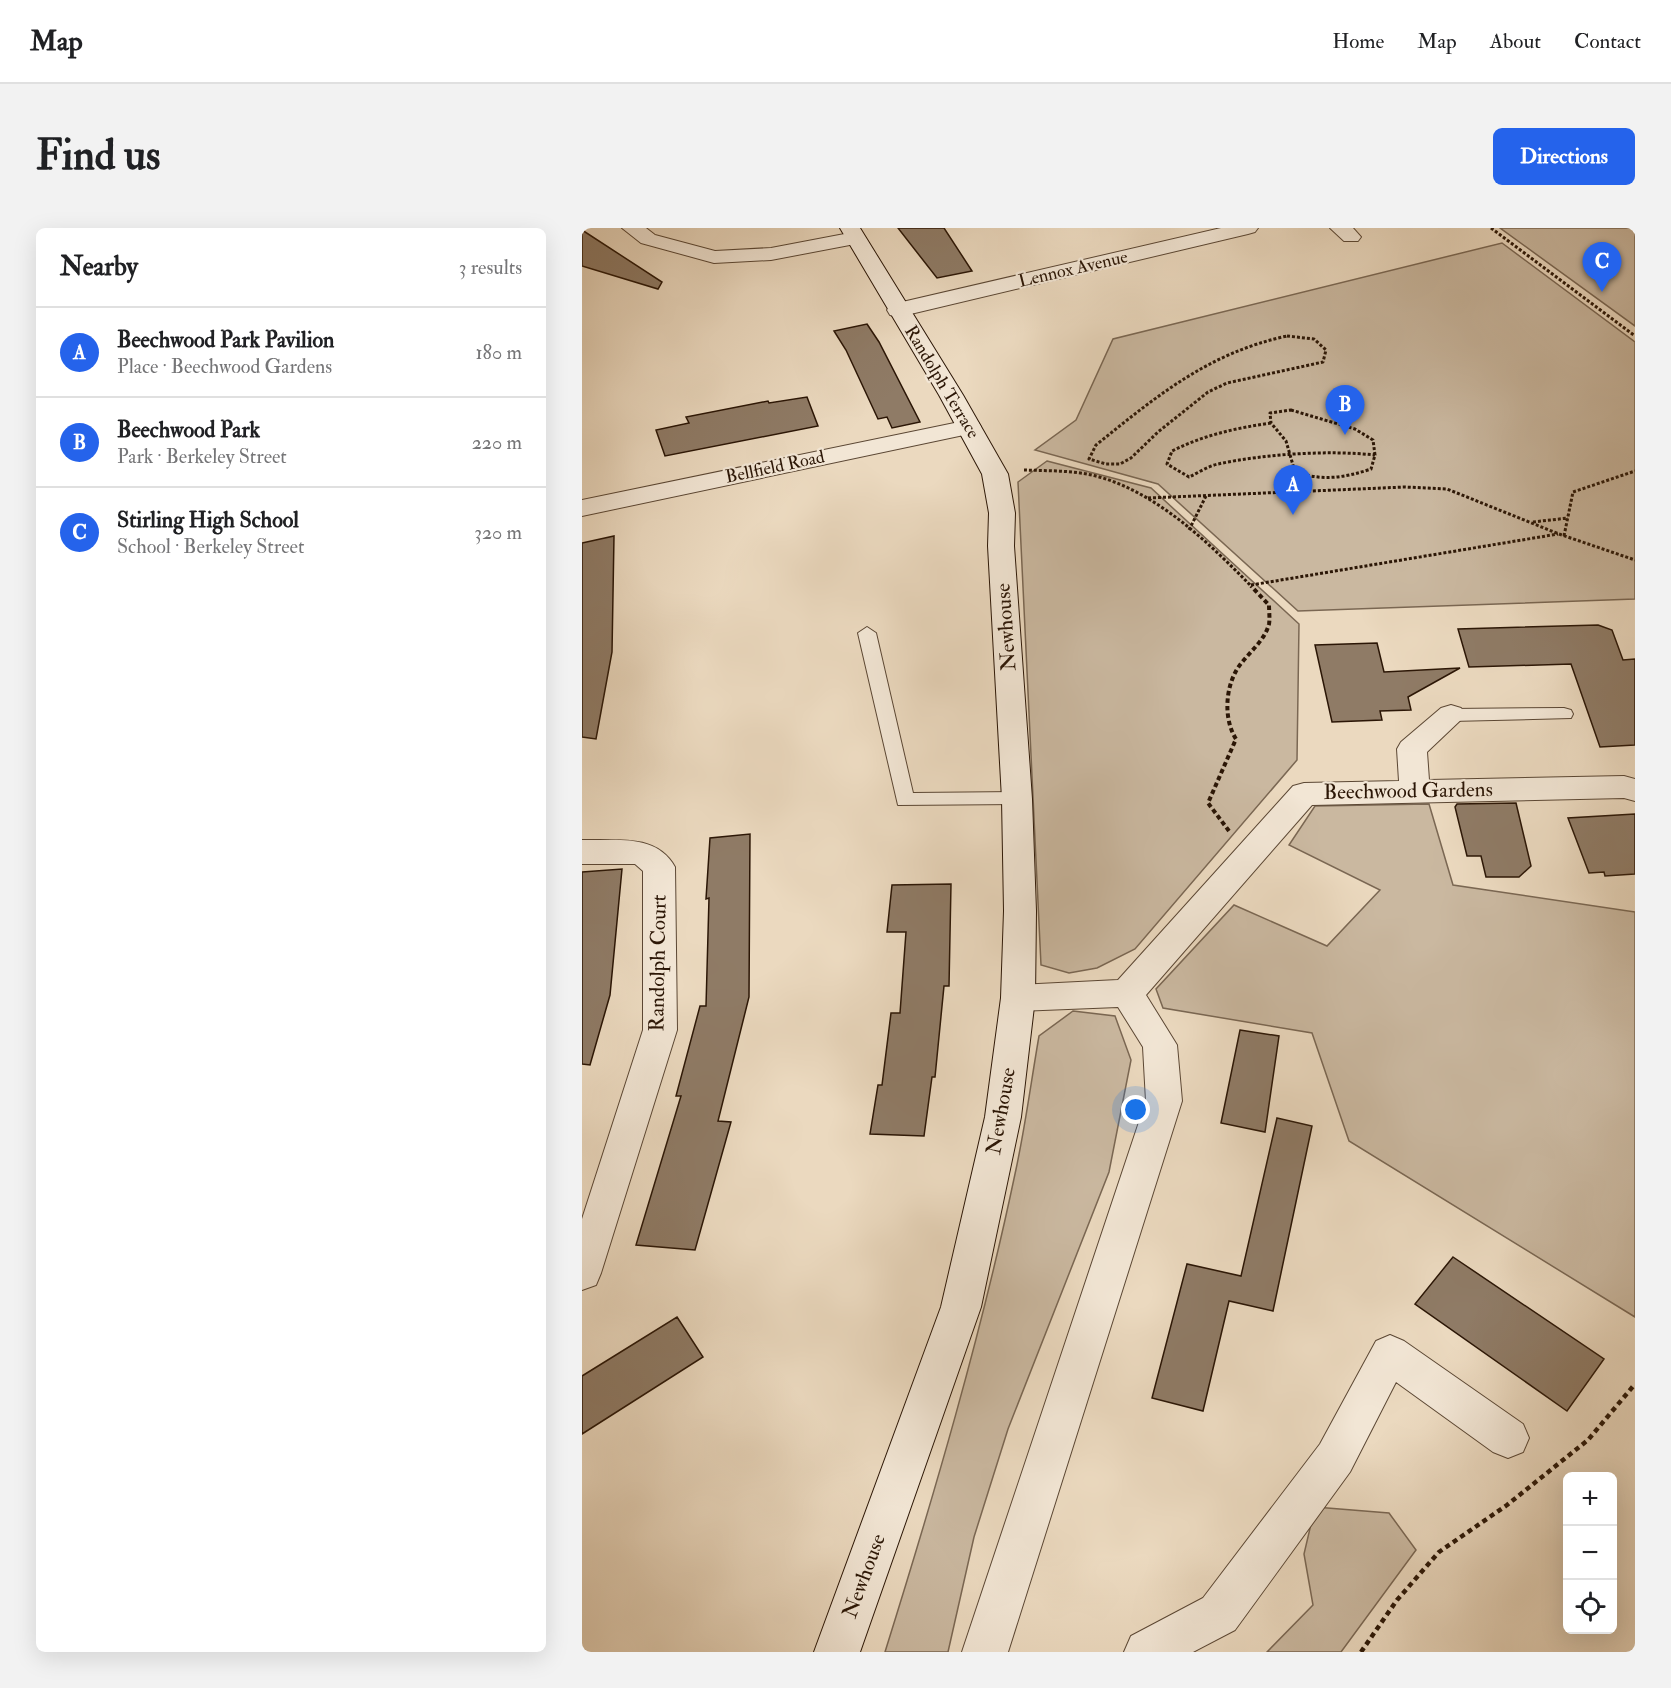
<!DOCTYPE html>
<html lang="en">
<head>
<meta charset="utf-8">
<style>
  :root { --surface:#fff; --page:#f2f2f2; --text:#202124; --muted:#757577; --line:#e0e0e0; --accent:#2563eb }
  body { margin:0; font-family:"IM FELL Double Pica",serif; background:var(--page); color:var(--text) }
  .controls { position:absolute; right:18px; bottom:18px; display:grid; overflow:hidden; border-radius:9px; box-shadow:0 6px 24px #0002 }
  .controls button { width:54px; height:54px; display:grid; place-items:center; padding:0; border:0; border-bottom:2px solid var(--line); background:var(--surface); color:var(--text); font:30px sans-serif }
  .you { position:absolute; left:554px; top:882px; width:21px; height:21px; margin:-15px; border:4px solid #fff; border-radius:50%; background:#1a73e8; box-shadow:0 0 0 9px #1a73e833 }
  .badge { display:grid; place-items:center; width:39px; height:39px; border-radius:50%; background:var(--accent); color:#fff; font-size:20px; font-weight:700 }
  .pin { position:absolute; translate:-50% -50px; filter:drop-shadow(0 2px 3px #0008) }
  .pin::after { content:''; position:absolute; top:32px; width:21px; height:18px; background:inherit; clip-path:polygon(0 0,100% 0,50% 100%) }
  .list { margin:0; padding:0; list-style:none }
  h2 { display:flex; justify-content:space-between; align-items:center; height:78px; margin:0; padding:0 24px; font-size:26px }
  h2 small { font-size:20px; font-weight:400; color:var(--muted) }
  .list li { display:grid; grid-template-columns:39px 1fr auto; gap:18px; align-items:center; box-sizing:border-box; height:90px; padding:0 24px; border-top:2px solid var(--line) }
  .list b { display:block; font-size:22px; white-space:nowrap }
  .list p { margin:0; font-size:20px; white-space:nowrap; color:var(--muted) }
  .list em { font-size:20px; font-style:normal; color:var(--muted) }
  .icon { flex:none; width:33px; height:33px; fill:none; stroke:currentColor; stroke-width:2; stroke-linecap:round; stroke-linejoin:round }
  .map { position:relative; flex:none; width:1053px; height:1424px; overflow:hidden; border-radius:9px }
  header { display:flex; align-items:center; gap:36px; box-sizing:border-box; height:84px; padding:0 30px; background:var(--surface); border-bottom:2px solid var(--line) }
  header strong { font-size:28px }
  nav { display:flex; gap:33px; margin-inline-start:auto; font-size:21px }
  .intro { display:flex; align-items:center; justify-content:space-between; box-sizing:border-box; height:144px; padding:0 36px }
  h1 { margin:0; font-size:42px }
  .button { padding:15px 27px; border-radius:9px; background:var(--accent); color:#fff; font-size:21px; font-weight:700 }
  main { display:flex; gap:36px; padding:0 36px }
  aside { flex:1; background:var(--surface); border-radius:9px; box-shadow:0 6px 24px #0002 }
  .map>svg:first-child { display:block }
</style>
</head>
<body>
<header>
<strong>Map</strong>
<nav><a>Home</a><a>Map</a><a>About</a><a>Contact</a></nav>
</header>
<div class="intro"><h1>Find us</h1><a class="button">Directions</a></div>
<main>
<aside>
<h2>Nearby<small>3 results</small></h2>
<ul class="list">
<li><span class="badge">A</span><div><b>Beechwood Park Pavilion</b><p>Place · Beechwood Gardens</p></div><em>180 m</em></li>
<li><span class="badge">B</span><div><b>Beechwood Park</b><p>Park · Berkeley Street</p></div><em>220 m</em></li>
<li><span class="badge">C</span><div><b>Stirling High School</b><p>School · Berkeley Street</p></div><em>320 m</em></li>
</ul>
</aside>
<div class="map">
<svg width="1053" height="1424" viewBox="0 0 1053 1424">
  <rect width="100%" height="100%" fill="#ebd9bf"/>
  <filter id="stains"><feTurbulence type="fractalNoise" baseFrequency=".00333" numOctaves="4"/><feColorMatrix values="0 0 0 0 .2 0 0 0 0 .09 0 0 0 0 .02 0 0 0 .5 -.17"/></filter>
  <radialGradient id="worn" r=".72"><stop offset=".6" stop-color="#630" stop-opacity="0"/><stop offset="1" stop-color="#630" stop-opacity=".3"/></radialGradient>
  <path fill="#cab8a0" stroke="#7a6753" stroke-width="1.5" d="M918,0H1053V98Z
    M920,15L1053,114V371L716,383L576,256L453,222L494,192L531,111Z
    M465,233L569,260L717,396L715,532L553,721L515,740L487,745L459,737L436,254Z
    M847,576L871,657L1053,684V1089L767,913L730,805L581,780L574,761L652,677L745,718L798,662L707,617L733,578Z
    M491,783L533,788L549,832L527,944L426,1201L392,1309L366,1424H303C352,1267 399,1108 433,946C443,901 449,854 457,808Z
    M733,1279L807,1285L834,1322L759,1424H685L731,1377L722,1326Z"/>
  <path fill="#8f7b66" stroke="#2b1606" stroke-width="1.5" d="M316,0H362L390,43L355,50Z
    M0,2L80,54L76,61L0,38Z
    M285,96L297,114L338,194L310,200L305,189L296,191L264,122L252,103Z
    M225,169L236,198L83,228L74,202L107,195L104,189L186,173L187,175Z
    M32,308L30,424L14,511L0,509V315Z
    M1016,397L1030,402L1041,432L1053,431V517L1018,519L989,436L887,439L876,401Z
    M795,415L802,444L878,440L826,469L829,482L798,483L800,492L750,494L733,417Z
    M934,575L949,638L937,649H904L899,628H885L873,579L875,576Z
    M1053,586V646L1023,648L1022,644L1007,645L986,590Z
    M168,606L167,769L136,893L149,894L113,1022L54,1017L99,868H94L118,778H124L127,670L124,671L128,610Z
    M40,641L28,767L8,837L0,836V644Z
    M369,656L367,758H362L353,849H350L342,908L288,906L296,857H300L309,785H318L324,704H305L310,657Z
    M658,802L697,808L683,904L639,895Z
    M695,890L730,898L691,1083L647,1073L621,1183L570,1170L605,1036L659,1048Z
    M871,1029L1022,1131L985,1183L833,1076Z
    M95,1089L121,1129L0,1206V1148Z"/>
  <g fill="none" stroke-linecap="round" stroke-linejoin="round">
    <g stroke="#5b4734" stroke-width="2">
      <path id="lane" d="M285,399L294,405L331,565L435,564L442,566L445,571L442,576L316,577L276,405Z
        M982,480L989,482L991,486L989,490L869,493L862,491L860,487L862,483L869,481Z"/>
    </g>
    <g stroke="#5b4734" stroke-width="2">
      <path id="street" d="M40,0H64L73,7L133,23L189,20L273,4L280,6L283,10L280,14L273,16L189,32L132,35L59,15Z
        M639,0H676L673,4L666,6L316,89L308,87L305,82L308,77L316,75Z
        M748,0H771L779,9L776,13H762Z
        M387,192L396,194L399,199L396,204L0,288V272Z
        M869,477L879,480L884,487L845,524L847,552L1042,548L1053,551V573L1042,570L730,577L564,767L595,817L600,873L426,1424H380L564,873L561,819L536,779L436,783L424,779L419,770L424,761L436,757L536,752L711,558L722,555L817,553L815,521L819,514L859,480Z
        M0,612C33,613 74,605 93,639L95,802L19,1045L14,1057L0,1062V991L61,802V643L53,636H0Z
        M808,1107L822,1113L941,1196L947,1210L941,1224L926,1230L911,1224L814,1154L768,1244L653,1402L611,1424H542L549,1408L621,1370L738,1216L794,1113Z"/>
    </g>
    <g stroke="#2b1606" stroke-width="2">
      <path id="secondary" d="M258,0H278L381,167L426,246L433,285L432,318L450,571L454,683L453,770L439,889L399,1079L278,1424H232L359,1079L403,889L419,770L422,683L420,571L406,318L407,285L400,246L357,167Z"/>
    </g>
    <path stroke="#2b1606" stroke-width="3" stroke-dasharray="3 2" stroke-linecap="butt" d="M909,0L1053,108
      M705,108L732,111L744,122L741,134L645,155L626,164L576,204L549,230L538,236H524L507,231L514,217C575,168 626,125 705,108Z
      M709,182L773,201L791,212L793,227L789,241C762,250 740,253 713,244L704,213L689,195L688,185Z
      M689,195C654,200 622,207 590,223L585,236L607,249C616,245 626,238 636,236C683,226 746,222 793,227
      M442,242C469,243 498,242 524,251C581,270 629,317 670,359
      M566,270L823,259L865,261L977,306L1053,332
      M951,294L986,290
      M607,302L624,268
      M982,308L991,264L1053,243
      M669,357L976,306"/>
    <path stroke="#2b1606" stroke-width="4" stroke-dasharray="4.5 3" stroke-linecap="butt" d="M647,603L626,575L654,511C642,492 643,463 654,443C663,427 682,415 687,396C688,391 687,383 687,377L669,358"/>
    <path stroke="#2b1606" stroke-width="4.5" stroke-dasharray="5 4" stroke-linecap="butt" d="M779,1424L815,1372L857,1324L925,1277L1006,1212L1053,1156"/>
    <use href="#lane" fill="#f2e6d5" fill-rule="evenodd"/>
    <use href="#street" fill="#f2e6d5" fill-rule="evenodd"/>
    <use href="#secondary" fill="#f2e6d5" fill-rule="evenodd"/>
  </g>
  <g text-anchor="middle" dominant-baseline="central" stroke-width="4.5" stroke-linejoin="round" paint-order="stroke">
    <g font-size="18" fill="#2b1606" stroke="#f2e6d5">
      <text transform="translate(491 41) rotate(-13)">Lennox Avenue</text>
      <text transform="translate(360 154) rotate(59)">Randolph Terrace</text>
      <text transform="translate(193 239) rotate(-12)">Bellfield Road</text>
    </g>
    <g font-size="21" fill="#2b1606" stroke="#f2e6d5">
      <text transform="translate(424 399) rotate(-94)">Newhouse</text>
      <text transform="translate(826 563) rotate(-1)">Beechwood Gardens</text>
      <text transform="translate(76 735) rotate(-89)">Randolph Court</text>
      <text transform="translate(419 883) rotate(-80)">Newhouse</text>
      <text transform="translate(282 1348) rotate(-70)">Newhouse</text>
    </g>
  </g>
  <rect width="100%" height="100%" filter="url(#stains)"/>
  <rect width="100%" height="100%" fill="url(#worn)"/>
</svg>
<div class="controls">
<button>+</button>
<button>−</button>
<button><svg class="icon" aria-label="locate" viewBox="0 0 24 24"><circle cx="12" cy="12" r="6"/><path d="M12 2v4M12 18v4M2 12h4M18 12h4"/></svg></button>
</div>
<div class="you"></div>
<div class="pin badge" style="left:711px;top:287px">A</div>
<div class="pin badge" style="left:763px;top:207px">B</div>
<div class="pin badge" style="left:1020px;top:64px">C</div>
</div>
</main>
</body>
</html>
